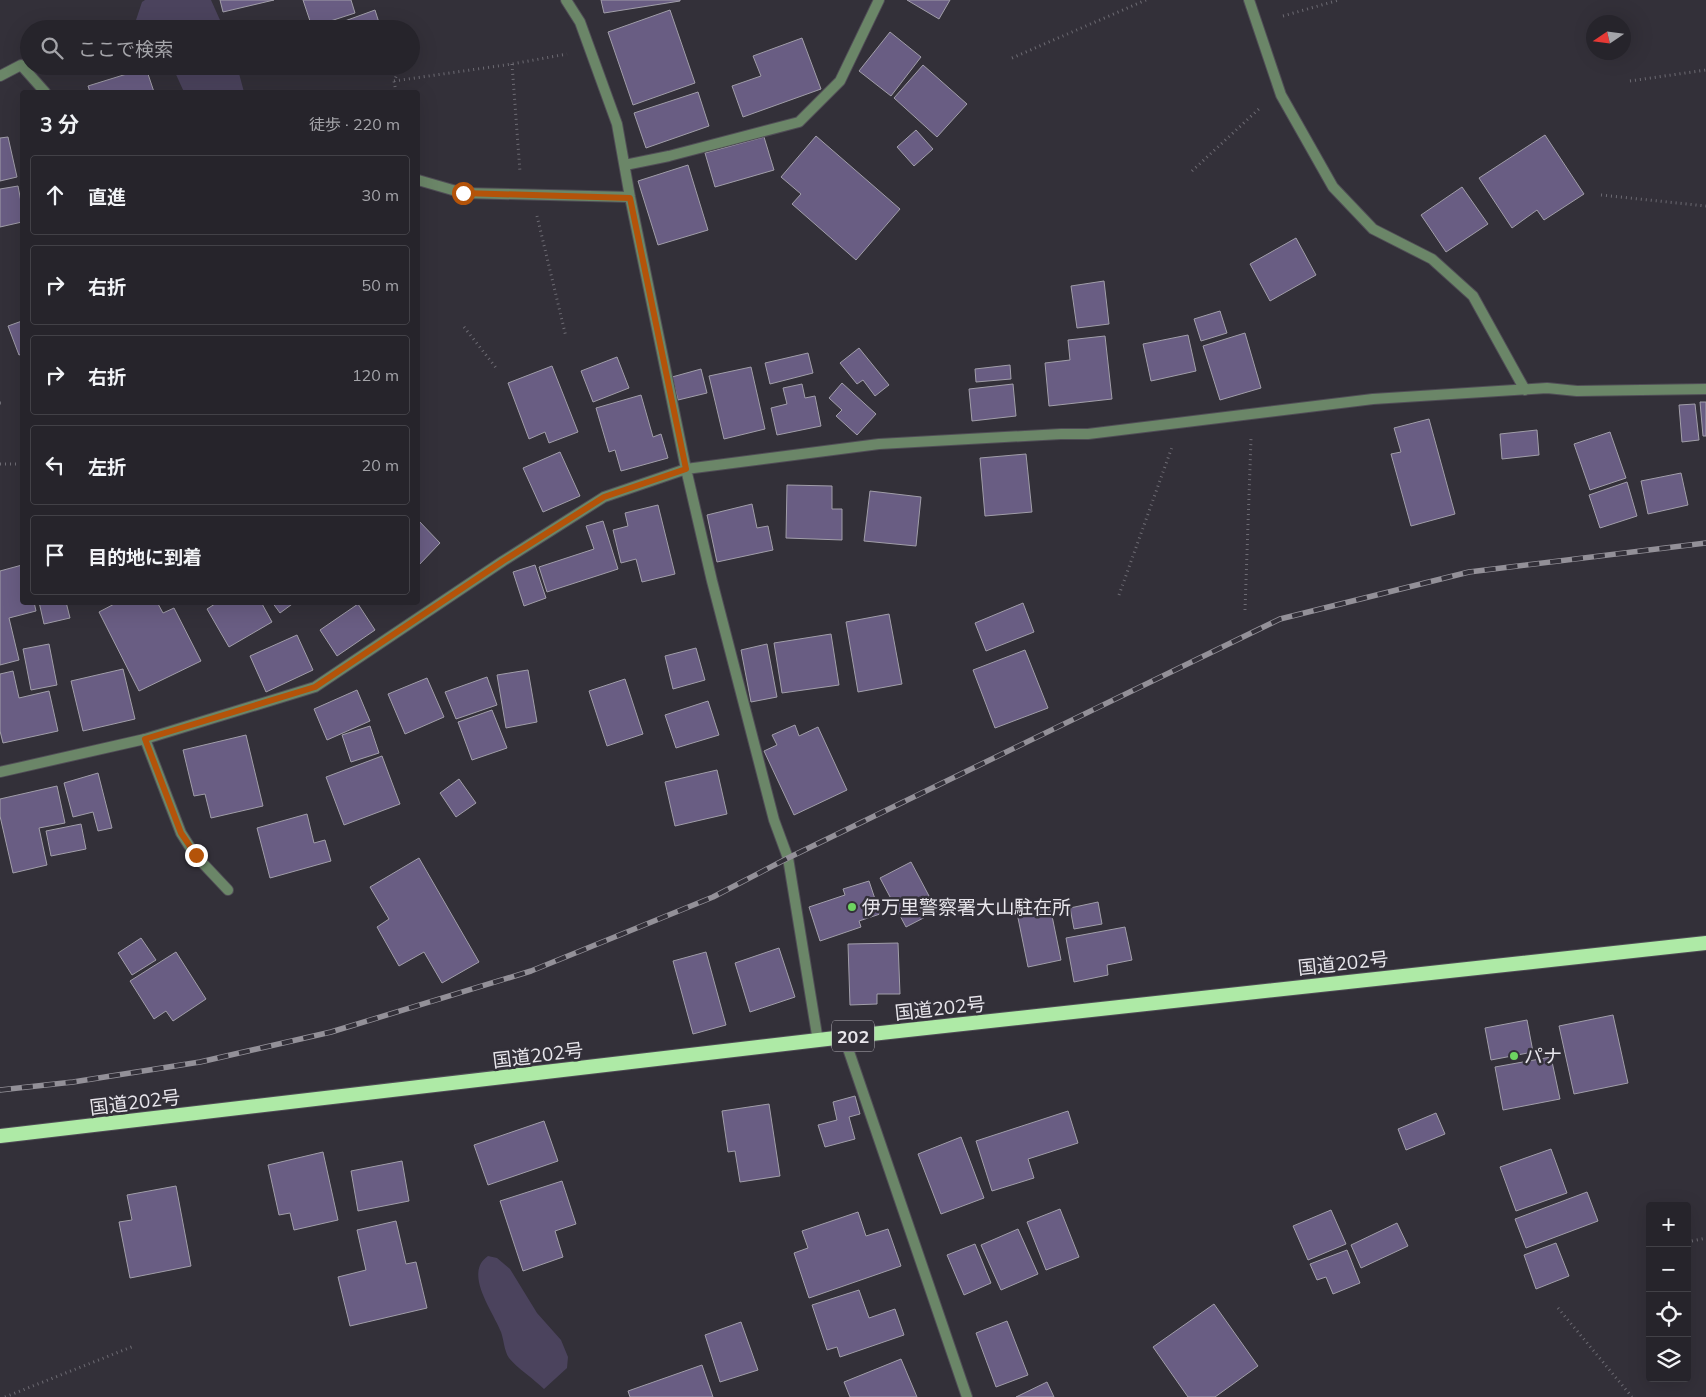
<!DOCTYPE html>
<html lang="ja">
<head>
<meta charset="utf-8">
<style>
  :root { --surface:#26242b; --page:#2e2c33; --text:#f1f3f6; --muted:#a4a4a9; --line:#424147 }
  body { margin:0; font-family:Mulish,"Noto Sans JP",sans-serif; background:var(--page); color:var(--text) }
  .controls { position:absolute; right:15px; bottom:15px; display:grid; overflow:hidden; border-radius:5px; box-shadow:0 5px 20px #0002 }
  .controls button { width:45px; height:45px; display:grid; place-items:center; padding:0; border:0; border-bottom:1px solid var(--line); background:var(--surface); color:var(--text); font:25px sans-serif }
  .compass { position:absolute; left:1586px; top:15px; width:45px; height:45px; border-radius:50%; background:var(--surface); box-shadow:0 5px 20px #0002; rotate:257deg }
  .stop { position:absolute; width:15px; height:15px; margin:-11px; border:4px solid #b45309; border-radius:50%; background:#fff }
  .stop.end { background:#b45309; border-color:#fff; box-shadow:0 1px 5px #0008 }
  .list { margin:0; padding:0; list-style:none }
  h2 { display:flex; justify-content:space-between; align-items:center; height:65px; margin:0; padding:0 20px; font-size:21px }
  h2 small { font-size:16px; font-weight:400; color:var(--muted) }
  .list li { display:grid; grid-template-columns:32px 1fr auto; gap:15px; align-items:center; box-sizing:border-box; height:80px; margin:0 10px 10px; padding:0 10px; border:1px solid var(--line); border-radius:5px }
  .list b { display:block; font-size:19px; white-space:nowrap }
  .list em { font-size:16px; font-style:normal; color:var(--muted) }
  .icon { flex:none; width:28px; height:28px; fill:none; stroke:currentColor; stroke-width:2; stroke-linecap:round; stroke-linejoin:round }
  .map { position:relative; flex:none; width:1706px; height:1397px; overflow:hidden }
  .search { position:absolute; background:var(--surface); box-shadow:0 5px 20px #0002; left:20px; top:20px; width:400px; height:55px; display:flex; align-items:center; gap:12px; box-sizing:border-box; padding:0 18px; border-radius:28px; color:var(--muted); font-size:19px }
  .panel { position:absolute; background:var(--surface); box-shadow:0 5px 20px #0002; left:20px; top:90px; width:400px; height:515px; border-radius:5px }
  .map>svg:first-child { display:block }
</style>
</head>
<body>
<div class="map">
<svg width="1706" height="1397" viewBox="0 0 1706 1397">
  <rect width="100%" height="100%" fill="#333039"/>
  <path fill="#4b435d" d="M145,0H211L224,29H133L142,2Z
    M171,66H237L244,92H184L173,68Z
    M488,1256L497,1258L510,1269L537,1313L561,1340L568,1357L567,1368L544,1389C535,1380 516,1367 509,1358C504,1351 504,1340 501,1332C493,1311 463,1273 488,1256Z"/>
  <path fill="#695d83" stroke="#a19ea9" d="M220,0H274L223,12Z
    M303,0H351L355,13L312,27Z
    M601,0H680V1L604,13Z
    M907,0H950L939,19Z
    M375,10L381,29H344L342,22Z
    M670,10L695,83L633,105L608,32Z
    M890,32L921,57L891,96L859,71Z
    M802,38L821,89L743,117L732,86L761,76L753,56Z
    M923,65L967,104L937,137L894,98Z
    M146,68L154,92H90L88,86Z
    M698,92L709,126L646,148L634,113Z
    M916,130L933,149L914,166L897,147Z
    M1545,135L1584,194L1544,220L1537,210L1512,228L1479,178Z
    M816,136L900,209L856,260L792,204L801,194L781,177Z
    M8,137L17,177L0,181V138Z
    M764,137L774,170L715,187L705,153Z
    M688,165L708,230L658,245L638,181Z
    M18,186L22,207V222L0,227V189Z
    M1462,187L1488,224L1446,252L1421,215Z
    M1296,238L1316,275L1270,301L1250,264Z
    M1104,281L1109,324L1077,328L1071,286Z
    M1220,311L1227,333L1201,341L1194,319Z
    M22,321V354L19,355L8,326Z
    M1245,333L1261,388L1220,400L1203,346Z
    M1188,335L1196,371L1151,381L1143,344Z
    M1105,336L1112,399L1049,406L1045,363L1070,360L1068,340Z
    M859,348L889,385L875,396L863,380L857,384L840,363Z
    M808,353L813,373L770,384L765,363Z
    M617,357L629,388L593,402L581,371Z
    M1010,365L1011,379L976,382L975,369Z
    M552,366L578,432L549,443L545,432L529,439L508,383Z
    M751,367L765,429L724,439L709,376Z
    M701,369L707,393L678,400L672,377Z
    M842,383L876,414L857,435L836,416L842,410L829,398Z
    M802,384L805,398L815,396L821,426L777,435L771,408L787,404L783,388Z
    M1013,384L1016,416L972,421L969,389Z
    M641,395L653,437L661,434L668,458L621,471L615,450L609,452L596,408Z
    M1700,402H1706V436H1703Z
    M1695,404L1699,440L1682,442L1679,405Z
    M1429,419L1455,514L1411,526L1391,454L1401,452L1394,428Z
    M1537,430L1539,455L1502,459L1500,434Z
    M1610,432L1626,478L1590,490L1574,444Z
    M560,452L580,496L543,512L523,468Z
    M1026,454L1032,512L985,516L980,458Z
    M1681,473L1688,505L1648,514L1641,481Z
    M1627,482L1637,516L1600,528L1589,495Z
    M787,485L832,486V509H842V540L786,538Z
    M870,491L921,497L916,546L864,541Z
    M752,504L757,528L768,526L773,550L717,562L707,515Z
    M658,505L675,574L642,582L636,559L621,563L613,530L628,526L625,513Z
    M418,520L440,543L418,566Z
    M603,521L618,569L547,592L539,567L594,549L586,526Z
    M22,565V602H34L36,611L9,618L19,660L0,665V571Z
    M535,565L546,598L524,606L513,572Z
    M39,602H66L70,618L44,624Z
    M118,602H157L163,613L174,608L201,661L139,691L99,612Z
    M218,602H261L272,622L229,647L207,609Z
    M272,602H295L280,613Z
    M1023,603L1034,632L986,651L975,623Z
    M358,604L375,630L337,656L320,630Z
    M889,614L902,684L858,692L846,622Z
    M831,634L839,685L782,693L774,643Z
    M297,635L313,670L266,692L250,656Z
    M49,644L57,685L31,690L23,649Z
    M767,644L777,697L751,702L741,650Z
    M696,648L705,680L673,689L665,656Z
    M1025,650L1048,708L995,728L973,670Z
    M123,669L135,719L83,731L71,681Z
    M528,670L537,722L506,728L497,675Z
    M13,671L19,698L49,691L58,731L3,743L0,731V674Z
    M487,677L497,705L456,719L445,692Z
    M427,678L444,717L405,734L388,694Z
    M625,679L643,734L607,746L589,691Z
    M357,690L370,721L327,740L314,709Z
    M708,701L719,735L676,748L665,715Z
    M492,710L507,748L472,760L458,722Z
    M795,725L799,736L818,727L847,790L794,815L764,751L777,745L772,735Z
    M370,726L379,753L351,762L342,735Z
    M246,735L263,806L211,818L205,794L194,796L183,750Z
    M382,756L400,804L344,825L326,777Z
    M717,770L727,814L675,826L665,782Z
    M98,773L112,828L98,831L93,812L73,817L64,783Z
    M459,779L476,803L456,817L440,793Z
    M57,786L65,823L39,828L47,865L13,873L0,816V799Z
    M307,814L314,843L325,840L331,861L270,878L257,828Z
    M81,824L86,849L51,856L46,831Z
    M419,858L479,962L442,983L424,952L399,966L377,927L389,919L370,887Z
    M911,862L937,911L906,927L880,878Z
    M869,881L880,914L859,921L861,927L820,941L809,907L845,895L843,889Z
    M1098,902L1102,924L1074,929L1070,908Z
    M1050,906L1061,960L1028,967L1017,913Z
    M1125,927L1132,960L1107,965L1108,975L1074,982L1066,938Z
    M141,938L156,960L132,975L118,953Z
    M898,943L900,994H877V1004L850,1005L848,944Z
    M779,948L795,997L750,1012L735,963Z
    M176,952L206,999L173,1021L166,1011L154,1019L130,981Z
    M706,952L726,1025L693,1034L673,961Z
    M1613,1015L1628,1083L1574,1094L1559,1026Z
    M1527,1020L1533,1052L1491,1060L1485,1028Z
    M1551,1057L1560,1099L1503,1110L1495,1067Z
    M855,1096L860,1114L849,1117L855,1139L825,1147L818,1125L837,1120L833,1102Z
    M769,1104L780,1176L740,1182L735,1151L728,1152L722,1111Z
    M1068,1111L1078,1143L1028,1159L1034,1178L992,1191L976,1141Z
    M1436,1113L1445,1134L1406,1150L1398,1129Z
    M544,1121L558,1161L488,1185L474,1145Z
    M961,1137L984,1198L941,1214L918,1154Z
    M1551,1149L1567,1193L1516,1211L1500,1167Z
    M323,1152L338,1220L294,1230L290,1213L279,1215L268,1165Z
    M402,1161L409,1201L358,1211L351,1171Z
    M562,1181L576,1224L555,1231L563,1257L523,1271L500,1201Z
    M176,1186L191,1266L130,1278L119,1222L132,1220L127,1195Z
    M1587,1192L1598,1221L1526,1248L1515,1219Z
    M1060,1209L1079,1257L1046,1270L1027,1222Z
    M1331,1210L1346,1244L1308,1260L1293,1226Z
    M858,1212L866,1236L888,1229L901,1266L809,1298L794,1253L808,1248L802,1231Z
    M396,1221L406,1264L416,1262L427,1308L350,1326L338,1277L366,1270L357,1230Z
    M1397,1223L1408,1246L1361,1268L1351,1245Z
    M1018,1229L1038,1274L1001,1290L981,1245Z
    M1556,1243L1569,1276L1536,1289L1524,1255Z
    M975,1244L991,1283L964,1295L947,1255Z
    M1347,1250L1360,1283L1333,1294L1326,1277L1317,1280L1310,1264Z
    M859,1290L869,1318L895,1309L904,1335L840,1357L837,1347L827,1350L812,1305Z
    M1214,1304L1258,1366L1215,1397H1188L1153,1347Z
    M1007,1321L1028,1375L996,1387L976,1333Z
    M741,1322L758,1370L720,1382L705,1335Z
    M901,1359L917,1397H850L844,1382Z
    M702,1365L713,1397H630L628,1391Z
    M1047,1382L1054,1397H1016Z"/>
  <g fill="none" stroke-linecap="round" stroke-linejoin="round">
    <g stroke="#504d56" stroke-width="12">
      <path id="service" d="M145,739L181,833L195,855L228,890"/>
    </g>
    <g stroke="#504d56" stroke-width="12">
      <path id="minor" d="M566,0L580,22L617,124L630,197L686,469L712,581L774,820L788,858L818,1041
        M1249,0L1281,95L1333,187L1373,229L1432,259L1473,296L1525,390
        M0,76L21,65L45,92
        M625,165L669,156L799,122L840,81L879,0
        M418,180L463,193L630,197
        M0,772L145,739L315,687L503,561L604,497L686,469L879,444L1061,434H1088L1373,399L1547,388L1577,391L1706,389
        M844,1037L967,1397"/>
    </g>
    <g stroke="#504d56" stroke-width="16">
      <path id="trunk" d="M0,1136L844,1037L1706,943"/>
    </g>
    <path stroke="#6d6b73" stroke-width="3" stroke-dasharray="1 4" stroke-linecap="butt" d="M1283,16L1339,0
      M1012,58L1146,0
      M512,64L520,172
      M394,81L512,64L567,54
      M1630,81L1706,70
      M396,92L394,81L401,66
      M1192,171L1261,107
      M1601,195L1706,206
      M537,216L566,337
      M464,327L497,369
      M0,403H3
      M0,464H22
      M1119,595L1172,447
      M1245,610L1251,439
      M1687,1242L1706,1238
      M1558,1308L1632,1397
      M5,1397L134,1346"/>
    <use href="#service" stroke="#6b8668" stroke-width="10"/>
    <use href="#minor" stroke="#6b8668" stroke-width="10"/>
    <use href="#trunk" stroke="#aeeaa6" stroke-width="14"/>
    <g stroke="#939098" stroke-width="5.5">
      <path id="rail" d="M0,1090L73,1082L200,1062L331,1032L531,971L713,897L788,858L1280,619L1469,572L1706,543"/>
    </g>
    <use href="#rail" stroke="#333039" stroke-width="4" stroke-dasharray="11" stroke-linecap="butt"/>
  </g>
  <g fill="none" stroke-linecap="round" stroke-linejoin="round">
    <path stroke="#b45309" stroke-width="6" d="M196,855L181,833L145,739L315,687L503,561L604,497L686,469L630,198L463,193"/>
  </g>
  <g fill="#6dd361" stroke="#333039" stroke-width="2">
    <circle cx="852" cy="907" r="5"/>
    <circle cx="1514" cy="1056" r="5"/>
  </g>
  <g text-anchor="middle" dominant-baseline="central" stroke-width="5" stroke-linejoin="round" paint-order="stroke">
    <rect fill="#333039" stroke="#b2afb6" stroke-width="1" x="832" y="1020.5" width="42" height="31" rx="4"/>
    <g font-size="18" font-weight="bold" fill="#e8e6ec">
      <text x="853" y="1036">202</text>
    </g>
    <g font-size="19" fill="#e8e6ec" stroke="#333039" text-anchor="start">
      <text x="862" y="907">伊万里警察署大山駐在所</text>
      <text x="1524" y="1056">パナ</text>
    </g>
    <g font-size="19" fill="#e8e6ec" stroke="#333039">
      <text transform="translate(1343 963) rotate(-6)">国道202号</text>
      <text transform="translate(940 1008) rotate(-6)">国道202号</text>
      <text transform="translate(538 1055) rotate(-7)">国道202号</text>
      <text transform="translate(135 1102) rotate(-7)">国道202号</text>
    </g>
  </g>
</svg>
<div class="controls">
<button>+</button>
<button>−</button>
<button><svg class="icon" aria-label="locate" viewBox="0 0 24 24"><circle cx="12" cy="12" r="6"/><path d="M12 2v4M12 18v4M2 12h4M18 12h4"/></svg></button>
<button><svg class="icon" aria-label="layers" viewBox="0 0 24 24"><path d="M12 4l9 5-9 5-9-5zM3 14l9 5 9-5"/></svg></button>
</div>
<svg class="compass" viewBox="-18 -18 36 36"><path d="M0-13l5 13h-10z" fill="#e53935"/><path d="M0 13l5-13h-10z" fill="#a4a4a9"/></svg>
<div class="stop" style="left:463px;top:193px"></div>
<div class="stop end" style="left:196px;top:855px"></div>
<div class="search"><svg class="icon" aria-label="search" viewBox="0 0 24 24"><circle cx="10" cy="10" r="6"/><path d="M15 15l6 6"/></svg>ここで検索</div>
<section class="panel">
<h2>3 分<small>徒歩 · 220 m</small></h2>
<ul class="list">
<li><svg class="icon" aria-label="ahead" viewBox="0 0 24 24"><path d="M12 20V5M6 11l6-6 6 6"/></svg><div><b>直進</b></div><em>30 m</em></li>
<li><svg class="icon" aria-label="right" viewBox="0 0 24 24"><path d="M7 20v-9h11M14 6l5 5-5 5"/></svg><div><b>右折</b></div><em>50 m</em></li>
<li><svg class="icon" aria-label="right" viewBox="0 0 24 24"><path d="M7 20v-9h11M14 6l5 5-5 5"/></svg><div><b>右折</b></div><em>120 m</em></li>
<li><svg class="icon" aria-label="left" viewBox="0 0 24 24"><path d="M17 20v-9H6M10 6l-5 5 5 5"/></svg><div><b>左折</b></div><em>20 m</em></li>
<li><svg class="icon" aria-label="arrive" viewBox="0 0 24 24"><path d="M6 21V4h12l-3 4 3 4H6"/></svg><div><b>目的地に到着</b></div></li>
</ul>
</section>
</div>
</body>
</html>
